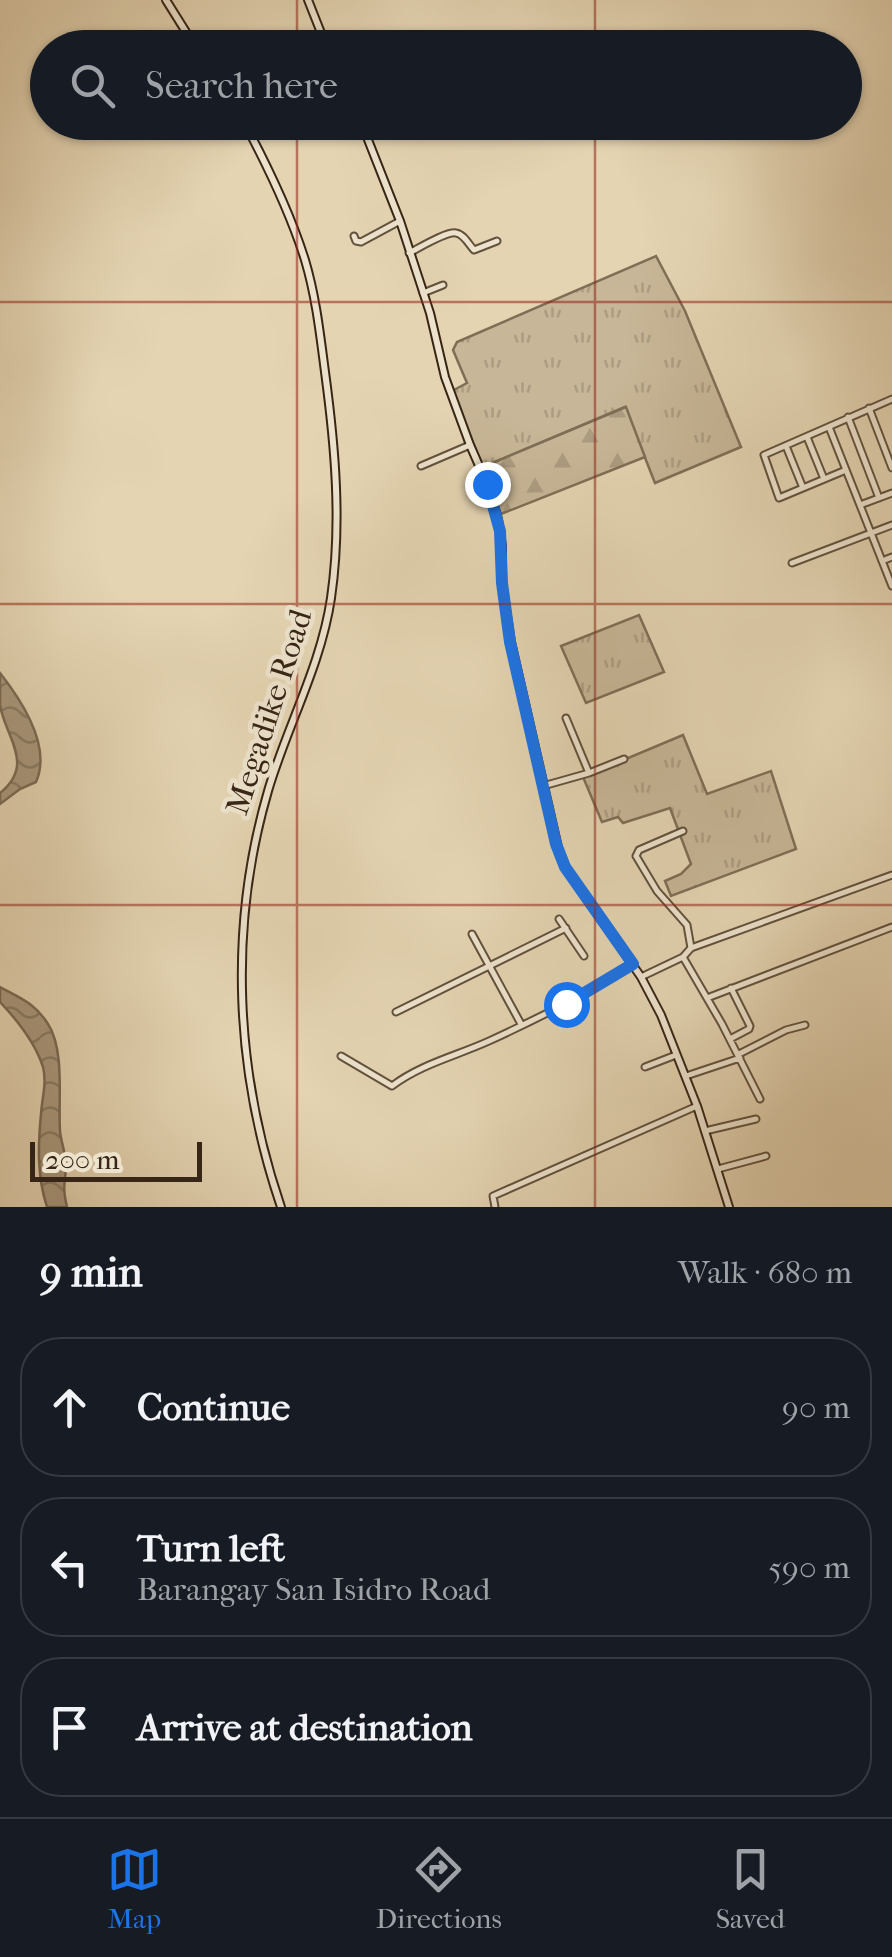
<!DOCTYPE html>
<html lang="en">
<head>
<meta charset="utf-8">
<style>
  :root { --surface:#171b24; --page:#20242c; --text:#f1f3f6; --muted:#9ea1a6; --line:#363941; --accent:#1a73e8 }
  body { margin:0; font-family:"IM FELL French Canon",serif; background:var(--page); color:var(--text) }
  .scale { position:absolute; left:30px; bottom:25px; width:172px; box-sizing:border-box; padding-left:10px; border:5px solid #372516; border-top:0; font-size:28px; line-height:35px; white-space:nowrap; color:#372516; -webkit-text-stroke:8px #ede3cd; paint-order:stroke }
  .stop { position:absolute; width:30px; height:30px; margin:-22px; border:8px solid #1a73e8; border-radius:50%; background:#fff }
  .stop.end { background:#1a73e8; border-color:#fff; box-shadow:0 2px 10px #0008 }
  .list { margin:0; padding:0; list-style:none }
  h2 { display:flex; justify-content:space-between; align-items:center; height:130px; margin:0; padding:0 40px; font-size:42px }
  h2 small { font-size:32px; font-weight:400; color:var(--muted) }
  .list li { display:grid; grid-template-columns:65px 1fr auto; gap:30px; align-items:center; box-sizing:border-box; height:140px; margin:0 20px 20px; padding:0 20px; border:2px solid var(--line); border-radius:40px }
  .list b { display:block; font-size:38px; white-space:nowrap }
  .list p { margin:0; font-size:32px; white-space:nowrap; color:var(--muted) }
  .list em { font-size:32px; font-style:normal; color:var(--muted) }
  .icon { flex:none; width:55px; height:55px; fill:none; stroke:currentColor; stroke-width:2; stroke-linecap:round; stroke-linejoin:round }
  .map { position:relative; flex:none; width:892px; height:1207px; overflow:hidden }
  .search { position:absolute; background:var(--surface); box-shadow:0 2px 8px #0004; left:30px; right:30px; top:30px; height:110px; display:flex; align-items:center; gap:25px; box-sizing:border-box; padding:0 35px; border-radius:55px; color:var(--muted); font-size:38px }
  .sheet { height:610px; background:var(--surface) }
  nav { display:flex; justify-content:space-around; align-items:center; box-sizing:border-box; height:140px; border-top:2px solid var(--line); background:var(--surface); font-size:28px; color:var(--muted) }
  nav a { display:grid; justify-items:center; gap:5px }
  nav .on { color:var(--accent) }
  .map>svg:first-child { display:block }
</style>
</head>
<body>
<div class="map">
<svg width="892" height="1207" viewBox="0 0 892 1207">
  <defs>
    <pattern id="grass-tufts" width="24" height="20" patternUnits="userSpaceOnUse" patternTransform="scale(2.5)"><rect width="24" height="20" fill="#c7b697"/><path d="M3 7l-1-3M5 7V3M7 7l1-3M15 17l-1-3M17 17v-4M19 17l1-3" fill="none" stroke="#ac9c81"/></pattern>
    <pattern id="forest-firs" width="22" height="20" patternUnits="userSpaceOnUse" patternTransform="scale(2.5)"><rect width="22" height="20" fill="#c7b697"/><path d="M5 1l3.5 6h-7zM16 11l3.5 6h-7z" fill="#ac9c81"/></pattern>
    <pattern id="water-waves" width="16" height="10" patternUnits="userSpaceOnUse" patternTransform="scale(2.5)"><rect width="16" height="10" fill="#a9987d"/><path d="M0 5q4-4 8 0t8 0" fill="none" stroke="#8a7c65"/></pattern>
  </defs>
  <rect width="100%" height="100%" fill="#e4d4b2"/>
  <filter id="stains"><feTurbulence type="fractalNoise" baseFrequency=".002" numOctaves="4"/><feColorMatrix values="0 0 0 0 .2 0 0 0 0 .09 0 0 0 0 .02 0 0 0 .5 -.17"/></filter>
  <radialGradient id="worn" r=".72"><stop offset=".6" stop-color="#630" stop-opacity="0"/><stop offset="1" stop-color="#630" stop-opacity=".3"/></radialGradient>
  <path fill="url(#grass-tufts)" stroke="#7f6e56" stroke-width="2.5" d="M656,256L685,311L741,447L655,483L625,407L483,467L452,391L467,383L453,350L457,342Z
    M639,615L664,672L586,703L561,646Z
    M683,735L707,794L771,771L796,849L671,896L665,881L681,874L691,864L670,808L623,823L618,817L602,822L583,777Z"/>
  <path fill="url(#forest-firs)" stroke="#7f6e56" stroke-width="2.5" d="M626,407L645,457L501,514L483,467Z"/>
  <path fill="url(#water-waves)" stroke="#7b6a54" stroke-width="2.5" d="M0,673C22,701 52,746 36,782L20,789L0,804V793C36,764 5,737 0,705C0,695 0,683 0,673Z
    M0,987C20,998 35,1003 48,1024C65,1050 58,1100 60,1131C61,1143 67,1156 66,1169C64,1186 63,1190 67,1207H47C37,1177 38,1145 41,1114C42,1098 47,1083 43,1067C35,1042 18,1021 0,1002Z"/>
  <g fill="none" stroke-linecap="round" stroke-linejoin="round">
    <g stroke="#62513d" stroke-width="9">
      <path id="street" d="M354,236L356,241L361,242L400,221
        M409,253C419,248 447,231 456,233C464,234 469,245 474,250L497,241
        M423,293L443,285
        M869,408L892,468
        M848,417L879,498
        M829,427L892,586
        M807,437L824,479
        M786,446L803,488
        M421,466L470,445
        M846,470L779,498L764,455L892,399
        M860,505L892,493
        M882,561L892,557
        M792,563L892,525
        M566,718L589,773
        M543,786L589,773L624,759
        M683,831L639,850L636,856L657,891L687,925L691,948
        M559,919L584,956
        M472,934L521,1024
        M683,957L722,1024L760,1099
        M641,977L683,957L691,948L892,875
        M707,998L892,927
        M396,1012L566,928
        M730,1039L749,1029L750,1026L731,988
        M739,1054L786,1030L805,1025
        M341,1056L392,1086C421,1064 456,1056 489,1041C539,1018 587,994 633,965
        M645,1067L676,1055
        M686,1076L740,1058
        M705,1131L756,1119
        M718,1169L766,1156
        M495,1207L493,1196L697,1106"/>
    </g>
    <g stroke="#372516" stroke-width="10">
      <path id="secondary" d="M166,0L196,48
        M308,0L327,48
        M244,122C268,167 290,212 305,260C316,297 320,334 325,372C335,446 342,523 331,598C321,666 287,726 268,791C228,928 235,1072 281,1207
        M361,122L400,221L430,313L445,377L470,445L487,484L498,519L502,546V583L511,642L560,856L565,867L641,977L661,1015L697,1106L729,1207"/>
    </g>
    <use href="#street" stroke="#ede3cd" stroke-width="5"/>
    <use href="#secondary" stroke="#ede3cd" stroke-width="6"/>
  </g>
  <g fill="none" stroke-linecap="round" stroke-linejoin="round">
    <path stroke="#1a73e8" stroke-width="12" d="M487,484L500,531L502,583L510,642L556,844L565,867L633,964L566,1004"/>
  </g>
  <path fill="none" stroke="#8f2418" stroke-width="2.5" stroke-opacity="0.55" d="M297,0V48M595,0V48M297,122V1207M595,122V1207M0,302H892M0,604H892M0,905H892"/>
  <g text-anchor="middle" dominant-baseline="central" stroke-width="9" stroke-linejoin="round" paint-order="stroke">
    <g font-size="32" fill="#372516" stroke="#ede3cd">
      <text transform="translate(269 712) rotate(-72)">Megadike Road</text>
    </g>
  </g>
  <rect width="100%" height="100%" filter="url(#stains)"/>
  <rect width="100%" height="100%" fill="url(#worn)"/>
</svg>
<div class="scale">200 m</div>
<div class="stop" style="left:566px;top:1004px"></div>
<div class="stop end" style="left:487px;top:484px"></div>
<div class="search"><svg class="icon" aria-label="search" viewBox="0 0 24 24"><circle cx="10" cy="10" r="6"/><path d="M15 15l6 6"/></svg>Search here</div>
</div>
<section class="sheet">
<h2>9 min<small>Walk · 680 m</small></h2>
<ul class="list">
<li><svg class="icon" aria-label="ahead" viewBox="0 0 24 24"><path d="M12 20V5M6 11l6-6 6 6"/></svg><div><b>Continue</b></div><em>90 m</em></li>
<li><svg class="icon" aria-label="left" viewBox="0 0 24 24"><path d="M17 20v-9H6M10 6l-5 5 5 5"/></svg><div><b>Turn left</b><p>Barangay San Isidro Road</p></div><em>590 m</em></li>
<li><svg class="icon" aria-label="arrive" viewBox="0 0 24 24"><path d="M6 21V4h12l-3 4 3 4H6"/></svg><div><b>Arrive at destination</b></div></li>
</ul>
</section>
<nav>
<a class="on"><svg class="icon" aria-label="map" viewBox="0 0 24 24"><path d="M3 6l6-2 6 2 6-2v14l-6 2-6-2-6 2zM9 4v14M15 6v14"/></svg>Map</a>
<a><svg class="icon" aria-label="directions" viewBox="0 0 24 24"><path d="M12 3l9 9-9 9-9-9zM9 14v-3h6M13 9l2 2-2 2"/></svg>Directions</a>
<a><svg class="icon" aria-label="saved" viewBox="0 0 24 24"><path d="M7 4h10v16l-5-4-5 4z"/></svg>Saved</a>
</nav>
</body>
</html>
